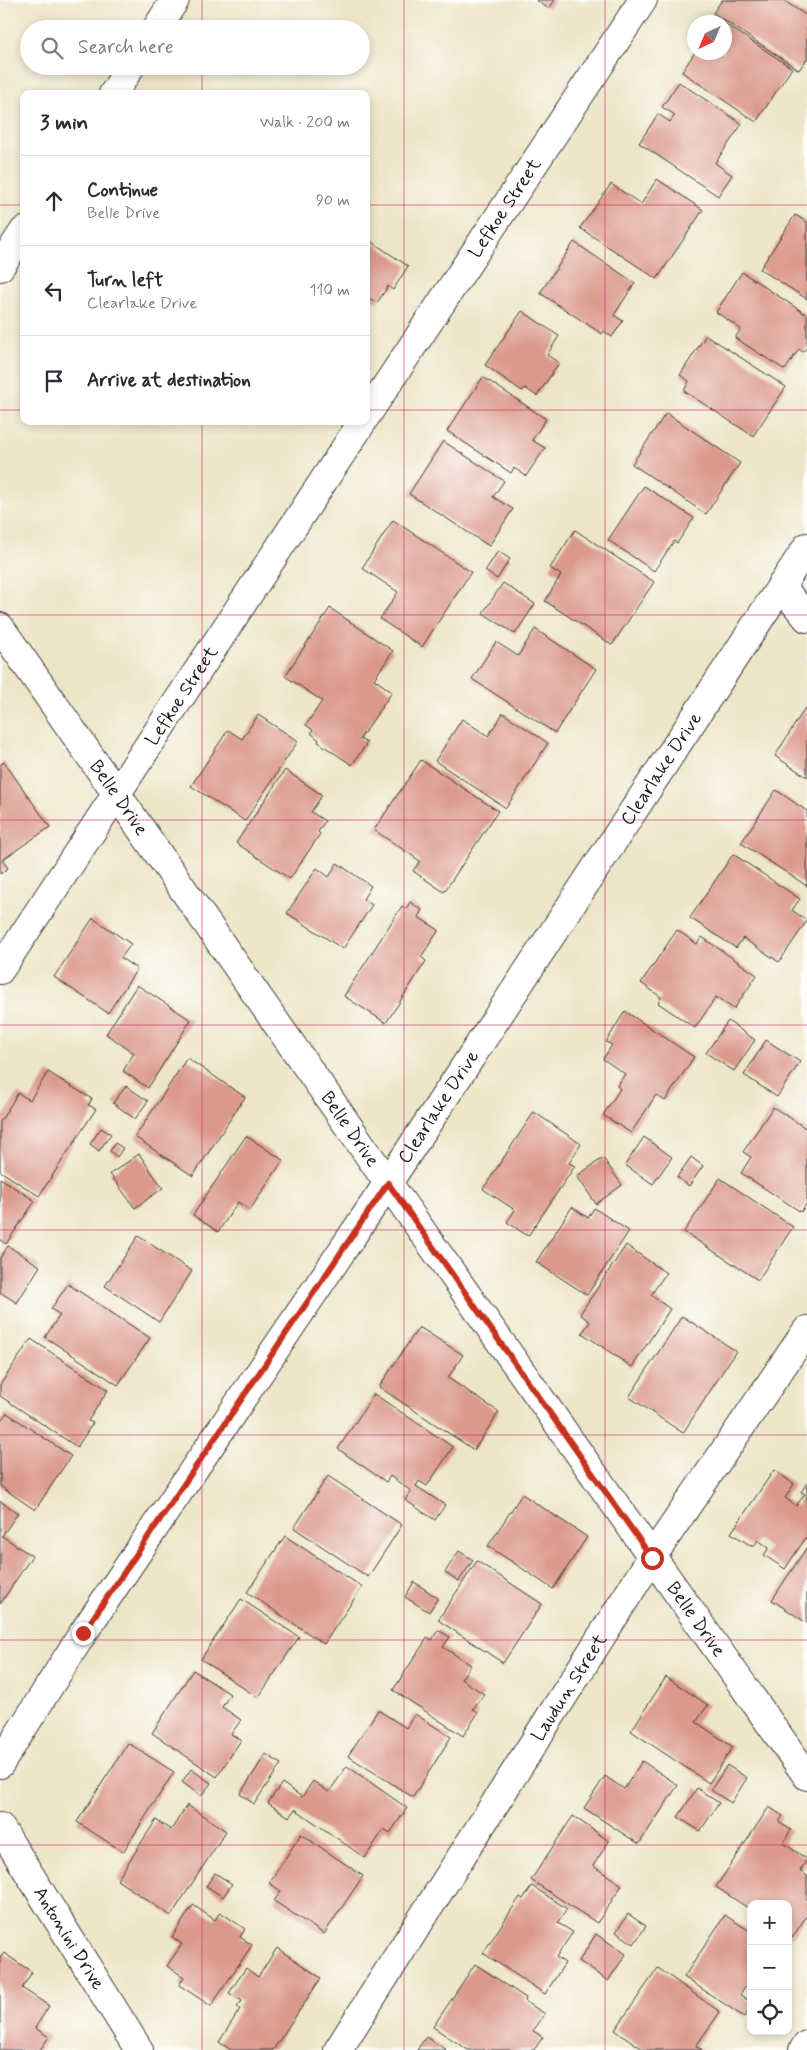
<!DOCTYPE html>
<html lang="en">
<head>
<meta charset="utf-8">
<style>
  :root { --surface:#fff; --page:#f2f2f3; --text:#2b2b33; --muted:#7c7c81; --line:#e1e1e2 }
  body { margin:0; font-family:Mynerve,sans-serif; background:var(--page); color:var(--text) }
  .controls { position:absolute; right:15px; bottom:15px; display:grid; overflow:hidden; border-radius:10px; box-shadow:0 2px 8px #0003 }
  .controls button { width:45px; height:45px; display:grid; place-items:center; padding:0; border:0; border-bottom:1px solid var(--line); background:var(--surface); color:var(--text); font:25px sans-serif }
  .compass { position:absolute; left:687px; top:15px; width:45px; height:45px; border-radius:50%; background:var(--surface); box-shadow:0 2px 8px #0003; rotate:224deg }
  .stop { position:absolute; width:15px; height:15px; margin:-11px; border:4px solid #c8321e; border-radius:50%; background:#fff }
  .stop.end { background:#c8321e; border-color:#fff; box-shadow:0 1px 5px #0008 }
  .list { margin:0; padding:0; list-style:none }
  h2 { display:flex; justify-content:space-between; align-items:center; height:65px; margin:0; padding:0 20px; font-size:21px }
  h2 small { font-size:16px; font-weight:400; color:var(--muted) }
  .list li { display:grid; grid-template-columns:32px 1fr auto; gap:15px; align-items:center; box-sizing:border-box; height:90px; padding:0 20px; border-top:1px solid var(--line) }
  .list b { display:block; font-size:19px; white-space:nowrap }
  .list p { margin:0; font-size:16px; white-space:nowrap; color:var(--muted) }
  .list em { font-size:16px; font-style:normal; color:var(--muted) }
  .icon { flex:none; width:28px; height:28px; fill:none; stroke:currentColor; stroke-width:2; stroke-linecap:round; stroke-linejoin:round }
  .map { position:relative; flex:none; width:807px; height:2050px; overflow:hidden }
  .search { position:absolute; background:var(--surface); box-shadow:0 2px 8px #0003; left:20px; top:20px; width:350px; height:55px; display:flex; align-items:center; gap:12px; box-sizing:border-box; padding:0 18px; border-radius:28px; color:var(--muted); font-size:19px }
  .panel { position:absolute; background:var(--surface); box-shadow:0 2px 8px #0003; left:20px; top:90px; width:350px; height:335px; border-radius:10px }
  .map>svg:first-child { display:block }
</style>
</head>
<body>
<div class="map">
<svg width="807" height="2050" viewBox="0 0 807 2050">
  <rect width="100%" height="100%" fill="#fdfcf7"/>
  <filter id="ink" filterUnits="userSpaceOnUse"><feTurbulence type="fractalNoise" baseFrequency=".02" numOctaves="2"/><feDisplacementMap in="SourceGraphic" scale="10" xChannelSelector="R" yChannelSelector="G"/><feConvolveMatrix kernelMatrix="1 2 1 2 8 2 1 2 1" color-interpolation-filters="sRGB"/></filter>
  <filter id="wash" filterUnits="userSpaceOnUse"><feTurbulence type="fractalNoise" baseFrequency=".0096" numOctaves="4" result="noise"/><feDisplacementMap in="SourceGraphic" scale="20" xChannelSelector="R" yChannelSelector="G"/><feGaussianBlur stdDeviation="1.12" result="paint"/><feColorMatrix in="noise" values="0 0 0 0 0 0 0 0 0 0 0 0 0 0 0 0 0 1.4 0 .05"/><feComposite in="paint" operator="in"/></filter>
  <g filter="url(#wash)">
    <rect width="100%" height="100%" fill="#ede5c7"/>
    <g id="blocks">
      <path fill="#db998c" d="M536,0H555L549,9Z
        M722,0H783L807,16V59L799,70L713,13Z
        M724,23L792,68L756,122L682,72L695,52H724Z
        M679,82L742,124L715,163L732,175L718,196L639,143L658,114L670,122L675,115L662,107Z
        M657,179L703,210L657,279L580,228L611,184L641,204Z
        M795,215L807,222V299L760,269Z
        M366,238L408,266L393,290L388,286L377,303L366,296Z
        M574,242L635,283L614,315L623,321L612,337L604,331L602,334L540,293Z
        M742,272L807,315V347L803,352L799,349L785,370L735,338L741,329L716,312Z
        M522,311L559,336L547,355L559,363L537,396L525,388L522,391L485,365Z
        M706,335L786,387L753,436L684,391L689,381L680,375Z
        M483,377L546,419L532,440L545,448L526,476L514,468L511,473L447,431Z
        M666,413L740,463L706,514L632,464Z
        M443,441L504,481L493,497L513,509L489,546L409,494Z
        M644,486L694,518L677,543L674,541L654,571L608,540Z
        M393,520L471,572L422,647L380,619L398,592L362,568Z
        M575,530L654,582L612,645L545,601L561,575L550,568Z
        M498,551L510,559L497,579L485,571Z
        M503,583L535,604L515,634L483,613Z
        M330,608L393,651L374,679L392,692L360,739L367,743L352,765L318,742L319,740L311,733L313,730L306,725L322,701L285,676Z
        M535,629L596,669L555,733L472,679L496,642L518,656Z
        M805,708L807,709V777L775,756Z
        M503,713L548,743L506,808L435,761L462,719L488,736Z
        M258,715L298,741L245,821L191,786L228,730L242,739Z
        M421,760L498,811L444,892L413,871L420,861L374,830Z
        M4,762L50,827L2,860L8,868L0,874V765Z
        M285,770L322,795L311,812L325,821L318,832L320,834L290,879L236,843Z
        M776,790L807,811V886L741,843Z
        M733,854L800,899L792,910L807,921L779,962L743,938L736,948L690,918Z
        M337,863L371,886L363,899L372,905L343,949L287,913L317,868L329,877Z
        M410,902L422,910L418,917L439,930L421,957L426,961L386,1023L344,996L402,906L406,909Z
        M93,918L131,944L121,958L137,969L108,1013L54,977Z
        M677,930L697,944L702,937L757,975L734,1009L716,997L695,1028L658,1003L661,997L641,983Z
        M137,985L191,1020L148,1088L123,1071L134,1053L106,1034Z
        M625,1011L694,1057L665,1101L656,1095L631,1133L603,1115L620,1089L617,1086L625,1074L603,1059L612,1045L606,1042Z
        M728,1021L755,1040L734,1071L706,1053Z
        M766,1040L800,1062L777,1097L744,1075Z
        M187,1058L245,1097L193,1176L135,1137Z
        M48,1072L92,1099L88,1105L96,1109L39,1196L0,1171V1122L18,1093L30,1100Z
        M126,1086L148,1101L135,1119L113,1103Z
        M773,1107L807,1129V1203L801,1212L741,1173L751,1157L743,1152Z
        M534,1112L581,1144L569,1163L575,1166L528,1236L507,1222L515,1210L483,1189Z
        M101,1128L111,1134L99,1151L90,1144Z
        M246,1136L283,1160L250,1210L238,1202L218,1232L193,1215Z
        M644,1137L672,1157L653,1184L625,1165Z
        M115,1143L123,1148L117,1157L110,1151Z
        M139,1154L163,1188L135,1208L110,1174Z
        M691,1157L703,1166L689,1186L677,1177Z
        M603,1158L622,1185L596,1204L577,1176Z
        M0,1178L35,1201L6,1244L0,1240Z
        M720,1178L793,1227L758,1280L684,1232Z
        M572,1207L588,1218L594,1208L629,1231L587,1295L536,1262Z
        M138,1236L192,1271L159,1322L105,1286Z
        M626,1245L666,1273L651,1295L670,1309L632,1367L582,1333L590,1322L580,1314Z
        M8,1246L40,1266L17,1303L0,1292V1258Z
        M68,1284L150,1338L118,1385L45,1337L60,1315L51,1309Z
        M682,1316L736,1351L683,1433L629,1397Z
        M419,1327L463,1355L448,1378L499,1412L474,1450L379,1387Z
        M31,1339L108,1390L88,1421L93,1423L77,1447L0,1396V1385Z
        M374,1394L453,1447L427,1486L419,1481L416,1486L445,1505L435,1520L405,1500L411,1491L390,1476L386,1482L338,1449Z
        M7,1413L71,1456L35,1510L0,1486V1421Z
        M774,1470L794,1484L785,1498L796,1506L805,1494L801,1492L807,1483V1536L785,1569L764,1555L769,1548L758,1540L753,1547L731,1533Z
        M328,1476L402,1525L368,1577L294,1528Z
        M522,1494L587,1537L553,1589L488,1546Z
        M0,1501L18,1513L2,1536L32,1556L0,1604Z
        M285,1536L362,1587L324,1644L247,1592Z
        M807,1547V1623L772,1600Z
        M459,1551L473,1560L459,1581L445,1572Z
        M477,1561L542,1604L503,1663L438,1620Z
        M414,1582L438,1598L429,1612L405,1597Z
        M241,1599L299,1637L258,1698L201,1659Z
        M438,1630L450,1637L443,1647L471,1665L461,1679L484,1694L473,1709L478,1713L463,1736L393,1690L428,1637L432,1640Z
        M193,1670L230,1694L222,1707L241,1720L231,1734L241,1740L217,1777L152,1733Z
        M666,1677L708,1705L696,1722L733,1747L709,1783L631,1731Z
        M378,1710L406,1728L415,1714L451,1737L413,1797L348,1756Z
        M128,1743L174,1772L123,1852L77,1822Z
        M266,1754L281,1764L254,1804L240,1794Z
        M642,1761L678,1785L639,1844L584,1808L605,1776L624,1789Z
        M727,1765L747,1778L731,1803L711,1790Z
        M347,1766L407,1808L390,1833L384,1829L365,1858L295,1809L289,1817L268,1803L282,1783L302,1797L313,1781L329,1792Z
        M191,1769L211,1783L201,1796L182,1782Z
        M697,1788L719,1803L700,1831L678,1817Z
        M187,1805L226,1831L171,1916L117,1880L156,1820L171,1830Z
        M769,1807L783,1816L779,1822L791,1830L783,1843L807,1859L800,1871L807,1876V1915L792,1938L788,1935V1904H751V1910L716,1887Z
        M573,1816L609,1841L593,1866L622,1885L597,1923L531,1880Z
        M301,1834L363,1876L324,1934L274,1901L281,1891L269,1883Z
        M215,1873L232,1884L223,1897L206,1886Z
        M532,1886L567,1909L558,1923L573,1932L556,1957L565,1963L545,1994L483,1953L520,1897L523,1899Z
        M193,1905L215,1920L220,1912L245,1929L240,1937L252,1945L211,2006L179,1985L184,1977L167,1966L182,1944L172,1937Z
        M628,1914L646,1926L634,1944L616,1932Z
        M725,1915L751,1932V1979L740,1995L751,2002V2007L744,2017L684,1977Z
        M596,1934L626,1954L608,1981L579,1961Z
        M277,1948L321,1978L273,2050H231L219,2042L240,2009L237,2007L242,2001L229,1993L246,1968L258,1977Z
        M4,1953L32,1972L22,1988L49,2006L35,2028L49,2037L40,2050H0V1958Z
        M475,1964L526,1998L525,2001L545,2014L533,2031L543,2037L534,2050H468L433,2027Z
        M658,1968L720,2012L696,2046L702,2050H644L615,2030Z
        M426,2037L446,2050H417Z"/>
    </g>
  </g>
  <g filter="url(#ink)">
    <use href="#blocks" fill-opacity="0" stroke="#3b3a36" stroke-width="1"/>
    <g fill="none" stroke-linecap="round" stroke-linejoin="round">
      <g stroke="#3b3a36" stroke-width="30">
        <g id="minor">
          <path d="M156,29L175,0"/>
          <path d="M113,94L131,66"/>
          <path d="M0,267L24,231"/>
          <path id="s1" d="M366,416L643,0"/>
          <path d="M781,586L807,618"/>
          <path id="s2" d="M0,627L388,1183L807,1776"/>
          <path id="s3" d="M0,970L363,421"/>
          <path id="s4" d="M0,1764L83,1633L388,1183L807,547"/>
          <path id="s5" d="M0,1827L139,2050"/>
          <path id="s6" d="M338,2050L652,1557L807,1330"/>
          <path d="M803,2050L807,2045"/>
        </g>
      </g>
      <use href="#minor" stroke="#fff" stroke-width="28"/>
    </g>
  </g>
  <g fill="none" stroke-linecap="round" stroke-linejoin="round" filter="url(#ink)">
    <path stroke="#c8321e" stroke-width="6" d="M83,1633L388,1183L652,1558"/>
  </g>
  <path fill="none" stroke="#c2185b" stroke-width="1" stroke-opacity="0.55" d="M202,0V29M404,0V2050M605,0V2050M202,66V94M0,205H24M366,205H807M0,410H24M366,410H807M202,421V2050M0,615H807M0,820H807M0,1025H807M0,1230H807M0,1435H807M0,1640H807M0,1845H807"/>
  <g text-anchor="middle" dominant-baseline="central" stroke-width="4" stroke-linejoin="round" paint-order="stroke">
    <g font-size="19" fill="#1c1c1c" stroke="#fdfcf7">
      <text stroke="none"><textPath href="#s1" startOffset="250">Lefkoe Street</textPath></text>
      <text stroke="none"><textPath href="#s3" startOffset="329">Lefkoe Street</textPath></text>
      <text stroke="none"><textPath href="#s4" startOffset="1195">Clearlake Drive</textPath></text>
      <text stroke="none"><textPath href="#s2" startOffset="208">Belle Drive</textPath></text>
      <text stroke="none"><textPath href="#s4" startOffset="790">Clearlake Drive</textPath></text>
      <text stroke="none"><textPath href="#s2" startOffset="612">Belle Drive</textPath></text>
      <text stroke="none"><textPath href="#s2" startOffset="1212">Belle Drive</textPath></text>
      <text stroke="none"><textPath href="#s6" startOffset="430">Laudun Street</textPath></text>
      <text stroke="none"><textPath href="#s5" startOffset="131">Antonini Drive</textPath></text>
    </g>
  </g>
</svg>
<div class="controls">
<button>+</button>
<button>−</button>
<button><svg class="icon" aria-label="locate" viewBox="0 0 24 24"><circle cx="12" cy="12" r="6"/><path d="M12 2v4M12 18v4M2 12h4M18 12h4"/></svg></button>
</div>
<svg class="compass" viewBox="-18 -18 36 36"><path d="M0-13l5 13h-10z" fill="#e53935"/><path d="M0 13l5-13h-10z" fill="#7c7c81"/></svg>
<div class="stop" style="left:652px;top:1558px"></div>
<div class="stop end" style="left:83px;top:1633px"></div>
<div class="search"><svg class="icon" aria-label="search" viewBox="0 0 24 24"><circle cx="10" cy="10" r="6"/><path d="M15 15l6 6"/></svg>Search here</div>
<section class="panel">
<h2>3 min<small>Walk · 200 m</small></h2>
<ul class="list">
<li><svg class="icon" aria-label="ahead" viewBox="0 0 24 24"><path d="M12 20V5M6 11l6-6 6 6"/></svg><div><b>Continue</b><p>Belle Drive</p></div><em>90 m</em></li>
<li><svg class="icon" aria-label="left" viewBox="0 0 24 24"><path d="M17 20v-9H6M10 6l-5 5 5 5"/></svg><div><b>Turn left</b><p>Clearlake Drive</p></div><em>110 m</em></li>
<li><svg class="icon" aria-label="arrive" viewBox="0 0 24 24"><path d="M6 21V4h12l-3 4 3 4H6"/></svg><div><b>Arrive at destination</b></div></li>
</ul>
</section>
</div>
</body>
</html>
